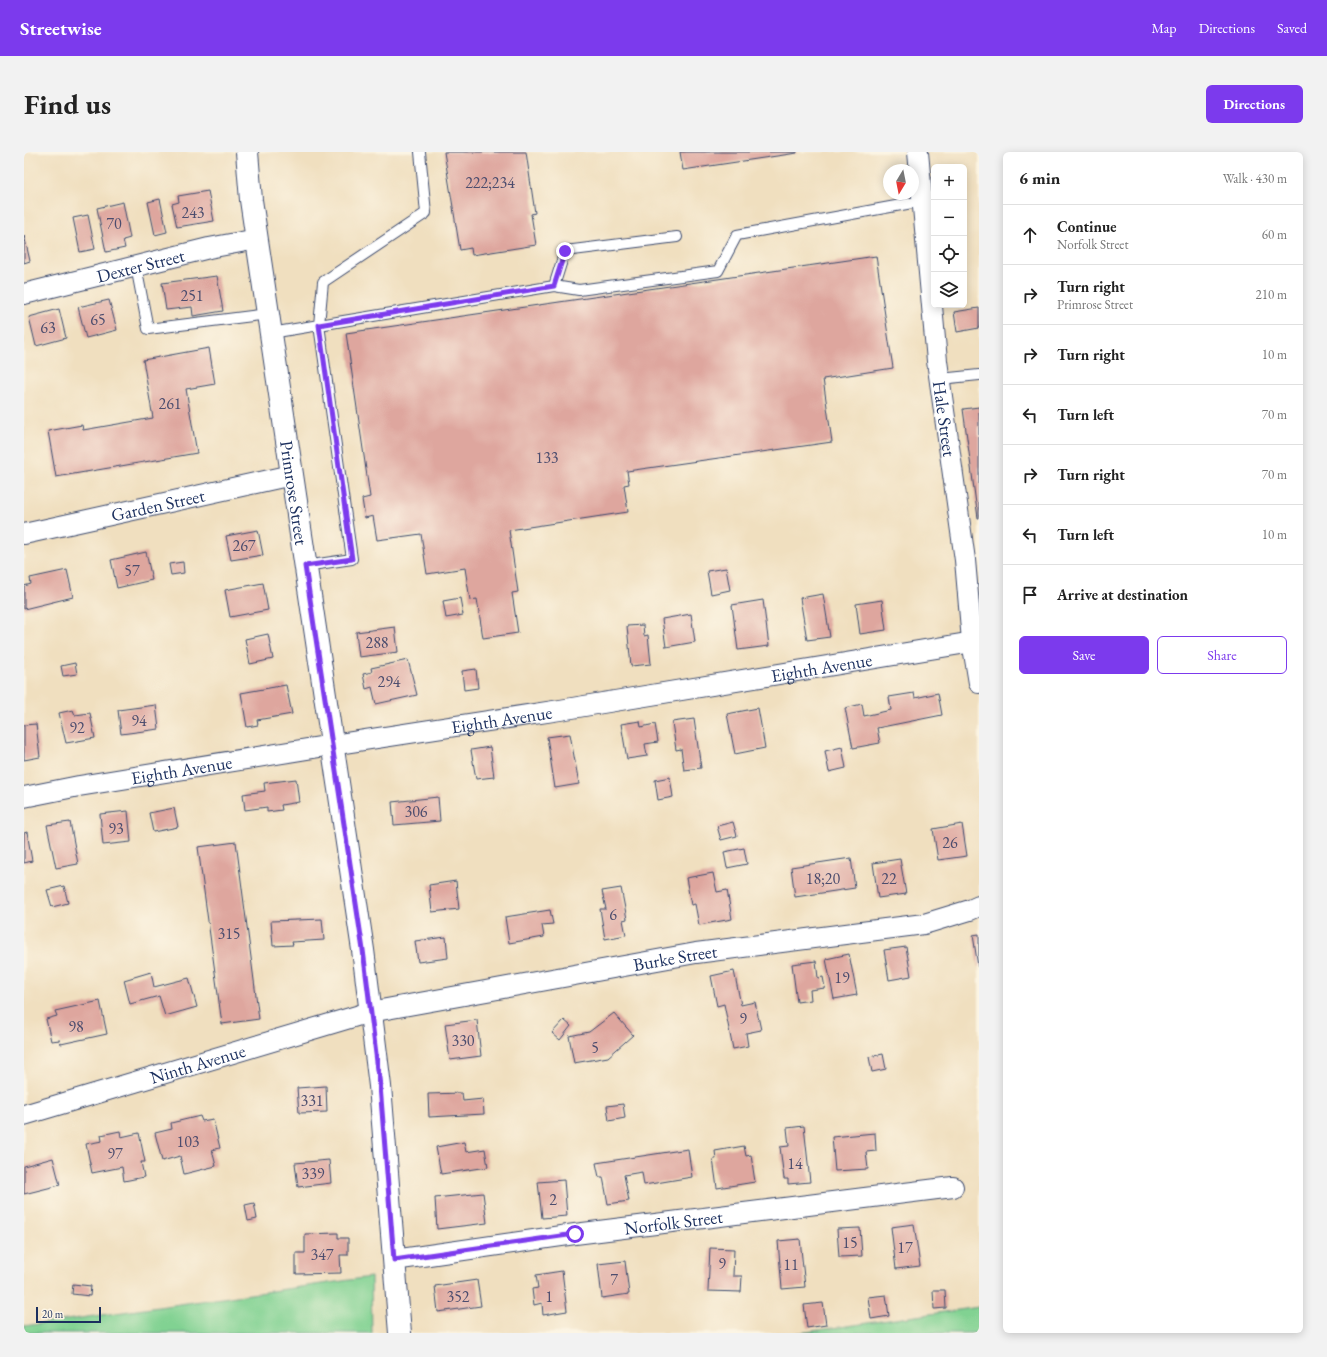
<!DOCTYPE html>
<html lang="en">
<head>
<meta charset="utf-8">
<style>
  :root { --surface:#fff; --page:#f2f2f2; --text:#222; --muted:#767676; --line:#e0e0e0; --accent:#7c3aed }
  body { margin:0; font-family:"EB Garamond",serif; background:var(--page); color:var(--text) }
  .controls { position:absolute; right:12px; top:12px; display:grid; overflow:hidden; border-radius:6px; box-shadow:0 2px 10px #0003 }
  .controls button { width:36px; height:36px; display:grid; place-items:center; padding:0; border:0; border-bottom:1px solid var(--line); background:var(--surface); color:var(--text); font:20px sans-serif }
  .compass { position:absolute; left:859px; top:12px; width:36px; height:36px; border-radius:50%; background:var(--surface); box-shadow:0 2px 10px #0003; rotate:190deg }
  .scale { position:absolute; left:12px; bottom:10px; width:65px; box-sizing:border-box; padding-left:4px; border:2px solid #1b2f5e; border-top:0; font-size:11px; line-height:14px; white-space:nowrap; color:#1b2f5e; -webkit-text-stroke:3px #fcf5e5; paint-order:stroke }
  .stop { position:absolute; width:12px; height:12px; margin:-9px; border:3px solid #7c3aed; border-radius:50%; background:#fff }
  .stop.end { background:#7c3aed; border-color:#fff; box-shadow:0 1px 4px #0008 }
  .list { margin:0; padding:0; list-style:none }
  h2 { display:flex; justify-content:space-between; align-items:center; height:52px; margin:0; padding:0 16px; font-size:17px }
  h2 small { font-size:13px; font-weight:400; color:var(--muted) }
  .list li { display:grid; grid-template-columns:26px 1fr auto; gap:12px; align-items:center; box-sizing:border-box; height:60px; padding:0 16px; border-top:1px solid var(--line) }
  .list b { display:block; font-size:15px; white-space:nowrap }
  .list p { margin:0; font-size:13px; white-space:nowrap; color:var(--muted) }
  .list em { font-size:13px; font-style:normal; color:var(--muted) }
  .actions { display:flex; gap:8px; padding:12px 16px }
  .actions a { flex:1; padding:9px 0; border:1px solid var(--accent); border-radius:6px; text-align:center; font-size:14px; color:var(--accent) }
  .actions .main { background:var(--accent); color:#fff }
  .icon { flex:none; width:22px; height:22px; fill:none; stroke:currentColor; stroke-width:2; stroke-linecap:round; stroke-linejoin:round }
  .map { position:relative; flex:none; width:955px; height:1181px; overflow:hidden; border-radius:6px }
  header { display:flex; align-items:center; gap:24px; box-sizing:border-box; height:56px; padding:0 20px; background:var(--accent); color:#fff }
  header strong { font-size:19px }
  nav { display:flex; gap:22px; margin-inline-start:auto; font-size:14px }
  .intro { display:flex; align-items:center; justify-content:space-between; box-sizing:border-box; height:96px; padding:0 24px }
  h1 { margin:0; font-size:28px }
  .button { padding:10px 18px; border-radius:6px; background:var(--accent); color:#fff; font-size:14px; font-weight:700 }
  main { display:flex; gap:24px; padding:0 24px }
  aside { flex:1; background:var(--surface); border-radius:6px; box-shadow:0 2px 10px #0003 }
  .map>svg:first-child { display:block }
</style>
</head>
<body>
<header>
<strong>Streetwise</strong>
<nav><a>Map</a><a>Directions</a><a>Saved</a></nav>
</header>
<div class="intro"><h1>Find us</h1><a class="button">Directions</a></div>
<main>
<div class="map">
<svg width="955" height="1181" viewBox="0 0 955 1181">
  <rect width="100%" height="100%" fill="#fcf5e5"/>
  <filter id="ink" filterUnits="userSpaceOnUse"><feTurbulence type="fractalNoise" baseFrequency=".025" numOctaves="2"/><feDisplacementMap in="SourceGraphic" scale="8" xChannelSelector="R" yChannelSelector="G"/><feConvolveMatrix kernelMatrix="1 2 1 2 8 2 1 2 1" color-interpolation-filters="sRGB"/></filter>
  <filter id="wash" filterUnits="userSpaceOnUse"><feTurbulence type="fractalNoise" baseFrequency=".012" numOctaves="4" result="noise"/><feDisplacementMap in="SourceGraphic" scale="16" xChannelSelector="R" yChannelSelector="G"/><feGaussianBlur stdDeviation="0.9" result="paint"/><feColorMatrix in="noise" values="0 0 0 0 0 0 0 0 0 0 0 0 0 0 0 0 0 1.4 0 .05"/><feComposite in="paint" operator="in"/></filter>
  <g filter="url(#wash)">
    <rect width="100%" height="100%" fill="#f0dfbf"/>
    <path fill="#81d292" stroke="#4e8078" d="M347,1125L348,1181H0V1174Z
      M955,1155V1181H774Z"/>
    <g id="blocks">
      <path fill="#dea69e" d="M420,0H502L511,61L507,62L512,93L448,103L447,96L436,98Z
        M656,0H773V1L659,18Z
        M184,39L190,69L153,75L148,52L155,50L154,44Z
        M136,47L143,80L131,83L124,50Z
        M99,50L106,86L99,88L101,96L82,100L73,56Z
        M64,63L71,97L56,100L49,66Z
        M0,83L6,109L0,111Z
        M852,104L869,216L799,227L808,290L603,319L605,332L600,333L604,360L485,378L494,440L488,441L494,481L459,486L453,447L446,448L441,416L403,422L397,382L353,388L349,364L341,366L338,347L346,345L322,181Z
        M193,124L199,159L169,164L168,155L142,158L138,131Z
        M85,148L93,178L62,186L54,155Z
        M955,156V176L933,180L930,160Z
        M35,157L42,186L12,194L5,165Z
        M185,196L191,232L162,237L173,301L32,325L24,279L58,273L59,278L129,266L119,208Z
        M955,255V366H954L939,257Z
        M234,378L239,403L207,408L202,384Z
        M122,400L128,428L93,436L87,408Z
        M159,410L160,421L147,423L145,412Z
        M702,416L706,438L687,442L683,419Z
        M43,418L49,445L0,457V434L7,432L6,426Z
        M239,431L244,458L206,465L201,438Z
        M799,442L806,485L783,488L776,446Z
        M436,446L439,463L422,466L419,449Z
        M739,448L745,494L714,498L708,453Z
        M858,448L862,478L836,482L832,452Z
        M667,462L671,490L642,495L638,467Z
        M619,473L620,484L624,483L627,512L607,514L603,474Z
        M371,475L374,500L335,505L332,480Z
        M244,482L249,507L226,512L221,487Z
        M384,508L393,543L352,552L348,535L342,537L339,522L348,520L347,516Z
        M51,511L53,522L39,524L37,514Z
        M452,517L454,536L440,538L438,519Z
        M262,533L268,562L233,568L234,573L223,575L217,541Z
        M890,541L891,546L914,541L918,563L853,576L856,591L829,596L821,556L838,552L840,564L867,558L865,545Z
        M132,553L135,577L97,582L94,558Z
        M734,556L741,596L711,602L703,562Z
        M49,558L51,563L66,561L71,586L42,591L35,561Z
        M670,567L677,616L660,618L657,597L652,598L648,570Z
        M616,569L617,575L631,572L634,590L621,592L623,604L603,607L597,572Z
        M12,572L16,605L0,608V573Z
        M546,582L555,632L531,636L523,585Z
        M466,595L470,625L452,627L447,598Z
        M818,595L822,616L805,620L801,599Z
        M646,625L649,645L634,648L631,628Z
        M272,627L275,650L257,653L258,658L243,660V655L221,658L219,642L241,639L240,631Z
        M414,645L416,669L370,673L368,650Z
        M150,656L154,675L129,680L125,661Z
        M104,659L107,690L79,693L76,662Z
        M46,670L54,712L32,716L23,673Z
        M709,670L713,684L697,688L693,674Z
        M938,672L943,704L914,708L909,677Z
        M3,680L8,709L0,711V681Z
        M212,690L235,867L198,872L174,695Z
        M720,696L723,712L703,716L700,700Z
        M827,706L831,736L771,745L767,715Z
        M876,707L882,742L854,746L849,711Z
        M689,721L693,740L703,738L708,767L675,773L671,752L667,753L662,726Z
        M432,729L435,757L408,760L405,733Z
        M40,734L44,751L28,755L23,738Z
        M597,736L603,767L599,768L602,783L581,787L576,757H582L578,739Z
        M526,758L529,772L518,773L520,785L485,791L481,765Z
        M298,767L300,788L268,790L269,793L249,794L247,769Z
        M955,782V815H954L949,783Z
        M422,785L424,806L394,810L391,789Z
        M882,795L887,824L865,828L860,798Z
        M825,802L833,843L810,847L802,807Z
        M792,809L794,826L799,825L801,836L786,838L787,848L773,850L768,812Z
        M710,819L717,853L731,850L737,878L722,881L724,894L709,897L700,852L693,854L687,824Z
        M127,820L130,835L165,826L173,855L141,864L135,844L106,852L100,828Z
        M76,849L83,882L37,892L36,888L27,889L22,867L33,864L31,859Z
        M590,861L609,883L584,905L550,911L545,884L565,880Z
        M453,868L457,904L426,908L421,872Z
        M540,868L547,874L536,888L528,881Z
        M859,902L862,917L848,920L845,905Z
        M302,934L303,960L275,961L273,936Z
        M438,941L439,949L459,947L460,962L405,965L404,942Z
        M599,952L601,966L585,969L583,954Z
        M176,964L178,969L189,967L196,996L188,998L192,1014L160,1022L156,1004L138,1009L131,981L148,977L147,971Z
        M780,974L786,1030L764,1032V1027H760L756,995L765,994L763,976Z
        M96,979L97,985L115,981L121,1010H117L120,1025L100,1029L98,1015L68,1021L62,992L78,989L77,983Z
        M851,981L852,999L842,1000L844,1017L811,1019L808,985Z
        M440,990L442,1000L461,997L464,1015L417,1022L412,995Z
        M720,994L722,1004L727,1003L731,1030L693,1036L689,1007H692L691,999Z
        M664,997L668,1025L620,1033L618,1020L600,1023L605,1049L584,1052L579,1025H575L572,1011Z
        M29,1006L36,1033L0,1042V1014Z
        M305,1008L307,1031L274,1035L271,1011Z
        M540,1028L543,1064L518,1066L514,1030Z
        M459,1041L463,1071L413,1077L411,1046Z
        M230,1051L233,1067L224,1069L221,1053Z
        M890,1072L896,1114L872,1117L867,1075Z
        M836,1076L838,1104L815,1105L813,1077Z
        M314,1081V1086H324V1103H316L317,1121L272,1122V1101H281V1082Z
        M776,1087L781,1135L758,1137L754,1089Z
        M686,1096L710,1097L709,1124H718L717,1140L684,1139Z
        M601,1109L605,1142L578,1146L574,1112Z
        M538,1119L543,1159L519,1163L518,1151L510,1153L508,1137L514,1136L512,1123Z
        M453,1128L457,1154L414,1160L411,1134Z
        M49,1132L67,1134L66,1144L48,1142Z
        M909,1138H921L922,1156L910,1157Z
        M862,1143L865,1164L847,1167L844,1145Z
        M799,1151L802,1173L783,1176L780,1153Z"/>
    </g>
  </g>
  <g filter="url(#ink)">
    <use href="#blocks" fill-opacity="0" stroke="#3b496d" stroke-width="1"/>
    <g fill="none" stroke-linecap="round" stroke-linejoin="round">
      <g stroke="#3b496d" stroke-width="12">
        <path id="lane" d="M112,114L124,177L244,162
          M530,134L541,99L653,85
          M247,181L530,134L555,138L694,119L713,83L899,49
          M916,227L955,223
          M281,414L328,407L295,173L299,130L402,61L396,0"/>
      </g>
      <g stroke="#3b496d" stroke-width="22">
        <g id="street">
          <path id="s1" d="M894,0L913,209L941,408L948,489L955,531"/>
          <path id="s2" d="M0,142L185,96L233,87"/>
          <path id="s3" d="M0,382L268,323"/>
          <path id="s4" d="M0,645L55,634L308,593L536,558L955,489"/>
          <path id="s5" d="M0,963L346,860L672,801L900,772L946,758L955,754"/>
          <path id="s6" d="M370,1108L551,1082L929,1035"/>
        </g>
      </g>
      <g stroke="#3b496d" stroke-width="24">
        <g id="secondary">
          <path id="s7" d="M223,0L227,48L339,798L356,934L376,1181"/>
        </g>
      </g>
      <use href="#lane" stroke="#fff" stroke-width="10"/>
      <use href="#street" stroke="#fff" stroke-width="20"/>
      <use href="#secondary" stroke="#fff" stroke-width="22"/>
    </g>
  </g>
  <g fill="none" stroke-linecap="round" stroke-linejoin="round" filter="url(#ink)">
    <path stroke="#7c3aed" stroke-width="5" d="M541,99L530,134L295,173L328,407L281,414L339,798L356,934L370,1108L551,1082"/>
  </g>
  <g text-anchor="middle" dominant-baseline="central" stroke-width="3" stroke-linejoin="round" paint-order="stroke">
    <g font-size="16" fill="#4c4d6e">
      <text x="466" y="30">222;234</text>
      <text x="169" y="60">243</text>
      <text x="90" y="71">70</text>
      <text x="168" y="143">251</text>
      <text x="74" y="167">65</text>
      <text x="24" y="175">63</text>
      <text x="146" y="251">261</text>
      <text x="523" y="305">133</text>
      <text x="220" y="393">267</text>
      <text x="108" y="418">57</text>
      <text x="353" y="490">288</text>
      <text x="365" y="529">294</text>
      <text x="115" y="568">94</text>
      <text x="53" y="575">92</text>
      <text x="392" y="659">306</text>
      <text x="92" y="676">93</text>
      <text x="926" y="690">26</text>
      <text x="799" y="726">18;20</text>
      <text x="865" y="726">22</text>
      <text x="589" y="762">6</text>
      <text x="205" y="781">315</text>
      <text x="818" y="825">19</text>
      <text x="719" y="866">9</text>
      <text x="52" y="874">98</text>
      <text x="439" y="888">330</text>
      <text x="571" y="895">5</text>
      <text x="288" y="948">331</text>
      <text x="164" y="989">103</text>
      <text x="91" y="1001">97</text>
      <text x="771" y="1011">14</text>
      <text x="289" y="1021">339</text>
      <text x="529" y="1047">2</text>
      <text x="826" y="1090">15</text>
      <text x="881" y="1095">17</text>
      <text x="298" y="1102">347</text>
      <text x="698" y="1111">9</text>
      <text x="767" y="1112">11</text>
      <text x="590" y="1127">7</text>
      <text x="434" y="1144">352</text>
      <text x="525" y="1144">1</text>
    </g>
    <g font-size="18" fill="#1b2f5e" stroke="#fcf5e5">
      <text stroke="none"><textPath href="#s2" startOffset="120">Dexter Street</textPath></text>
      <text stroke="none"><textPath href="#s1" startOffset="268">Hale Street</textPath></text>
      <text stroke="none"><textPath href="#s7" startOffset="344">Primrose Street</textPath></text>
      <text stroke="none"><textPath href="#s3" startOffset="137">Garden Street</textPath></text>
      <text stroke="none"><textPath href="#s4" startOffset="808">Eighth Avenue</textPath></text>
      <text stroke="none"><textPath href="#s4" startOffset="484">Eighth Avenue</textPath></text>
      <text stroke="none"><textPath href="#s4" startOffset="160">Eighth Avenue</textPath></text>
      <text stroke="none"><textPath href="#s5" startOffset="671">Burke Street</textPath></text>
      <text stroke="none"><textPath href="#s5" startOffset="181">Ninth Avenue</textPath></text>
      <text stroke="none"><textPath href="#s6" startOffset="282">Norfolk Street</textPath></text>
    </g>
  </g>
</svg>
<div class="controls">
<button>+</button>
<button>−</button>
<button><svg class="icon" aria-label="locate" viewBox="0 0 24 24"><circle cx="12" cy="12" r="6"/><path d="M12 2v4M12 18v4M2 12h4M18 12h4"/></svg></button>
<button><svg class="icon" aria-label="layers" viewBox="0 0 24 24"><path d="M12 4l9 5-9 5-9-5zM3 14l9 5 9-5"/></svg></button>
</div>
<svg class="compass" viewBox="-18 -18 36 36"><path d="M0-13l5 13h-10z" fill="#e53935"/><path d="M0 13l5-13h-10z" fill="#767676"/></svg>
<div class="scale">20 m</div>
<div class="stop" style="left:551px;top:1082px"></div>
<div class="stop end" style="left:541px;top:99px"></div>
</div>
<aside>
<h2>6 min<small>Walk · 430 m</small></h2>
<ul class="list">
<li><svg class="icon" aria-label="ahead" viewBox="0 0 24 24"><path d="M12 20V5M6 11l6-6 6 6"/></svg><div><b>Continue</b><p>Norfolk Street</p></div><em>60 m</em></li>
<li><svg class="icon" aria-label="right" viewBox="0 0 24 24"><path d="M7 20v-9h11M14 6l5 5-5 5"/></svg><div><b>Turn right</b><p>Primrose Street</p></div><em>210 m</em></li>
<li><svg class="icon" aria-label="right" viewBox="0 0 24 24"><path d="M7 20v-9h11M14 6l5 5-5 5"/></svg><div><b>Turn right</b></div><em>10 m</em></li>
<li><svg class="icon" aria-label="left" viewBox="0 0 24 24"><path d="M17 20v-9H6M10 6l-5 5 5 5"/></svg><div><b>Turn left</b></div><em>70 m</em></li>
<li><svg class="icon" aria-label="right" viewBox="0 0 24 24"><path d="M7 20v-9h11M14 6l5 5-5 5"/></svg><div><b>Turn right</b></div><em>70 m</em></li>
<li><svg class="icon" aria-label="left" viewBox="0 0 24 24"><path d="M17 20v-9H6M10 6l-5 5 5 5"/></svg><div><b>Turn left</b></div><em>10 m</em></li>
<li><svg class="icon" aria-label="arrive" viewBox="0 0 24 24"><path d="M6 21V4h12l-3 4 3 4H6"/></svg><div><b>Arrive at destination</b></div></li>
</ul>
<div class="actions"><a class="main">Save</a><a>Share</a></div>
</aside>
</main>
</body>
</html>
